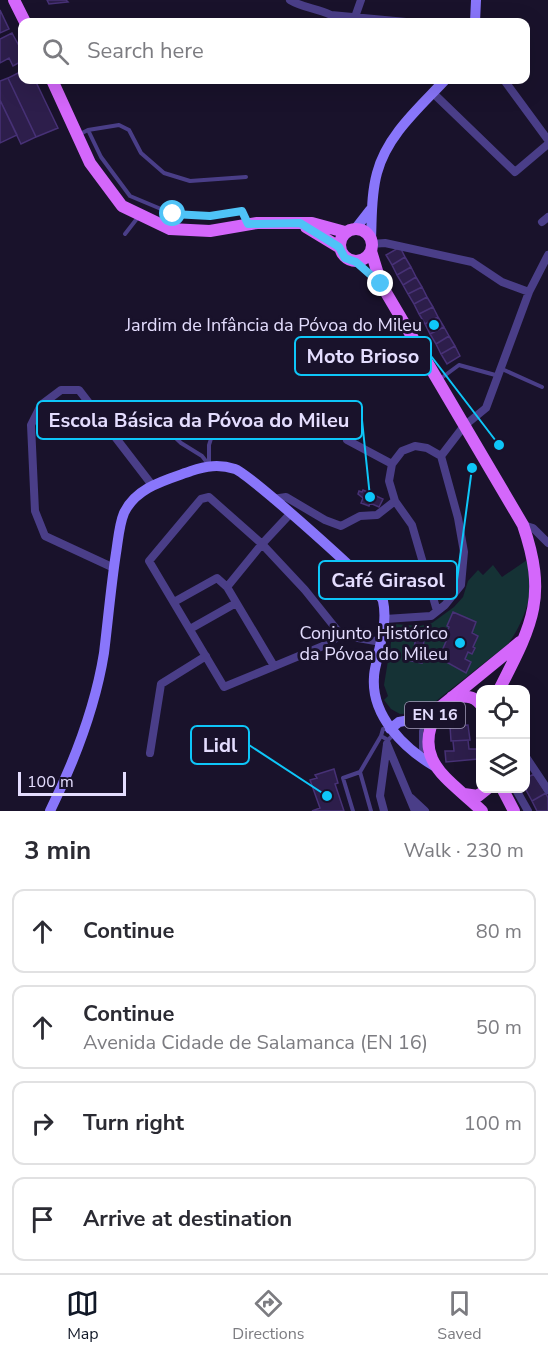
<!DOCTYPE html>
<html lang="en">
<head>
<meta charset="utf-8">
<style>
  :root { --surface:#fff; --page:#f2f2f3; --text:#2b2b33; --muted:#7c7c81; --line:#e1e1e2; --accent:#111827 }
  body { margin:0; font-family:"Nunito Sans",sans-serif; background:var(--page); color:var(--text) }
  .controls { position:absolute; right:18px; bottom:18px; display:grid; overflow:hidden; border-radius:12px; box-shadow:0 6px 24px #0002 }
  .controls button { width:54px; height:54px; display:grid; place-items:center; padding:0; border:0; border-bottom:2px solid var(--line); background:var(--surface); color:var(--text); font:30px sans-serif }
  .scale { position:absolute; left:18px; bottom:15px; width:108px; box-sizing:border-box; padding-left:6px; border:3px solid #e4ddfe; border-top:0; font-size:16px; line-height:21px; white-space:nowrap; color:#e4ddfe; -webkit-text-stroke:4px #19122b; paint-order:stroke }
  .stop { position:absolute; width:18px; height:18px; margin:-14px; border:4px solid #4fc3f7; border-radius:50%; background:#fff }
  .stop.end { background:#4fc3f7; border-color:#fff; box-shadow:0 2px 6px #0008 }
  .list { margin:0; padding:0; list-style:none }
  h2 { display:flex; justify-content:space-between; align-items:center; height:78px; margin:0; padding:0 24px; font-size:26px }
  h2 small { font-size:20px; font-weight:400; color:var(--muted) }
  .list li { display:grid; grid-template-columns:39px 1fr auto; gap:18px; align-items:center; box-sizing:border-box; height:84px; margin:0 12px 12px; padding:0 12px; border:2px solid var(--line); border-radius:12px }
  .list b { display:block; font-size:22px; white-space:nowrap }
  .list p { margin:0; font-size:20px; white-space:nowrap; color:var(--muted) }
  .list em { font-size:20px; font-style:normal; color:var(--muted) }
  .icon { flex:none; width:33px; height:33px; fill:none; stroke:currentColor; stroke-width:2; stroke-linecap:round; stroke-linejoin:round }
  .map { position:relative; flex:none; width:548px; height:811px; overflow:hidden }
  .search { position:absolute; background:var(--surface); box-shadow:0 6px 24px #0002; left:18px; right:18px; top:18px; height:66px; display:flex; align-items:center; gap:15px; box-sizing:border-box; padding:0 21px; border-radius:12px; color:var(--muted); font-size:22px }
  .sheet { height:462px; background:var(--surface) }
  nav { display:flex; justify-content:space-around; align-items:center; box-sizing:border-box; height:84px; border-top:2px solid var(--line); background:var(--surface); font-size:16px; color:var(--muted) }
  nav a { display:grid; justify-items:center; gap:3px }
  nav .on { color:var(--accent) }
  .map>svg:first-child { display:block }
</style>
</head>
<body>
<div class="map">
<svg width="548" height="811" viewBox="0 0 548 811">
  <rect width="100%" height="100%" fill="#19122b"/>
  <path fill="#153235" d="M527,560C539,585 523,624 508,644L421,713L400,714L391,709L384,700L388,696L384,685L394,624L420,626L432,623L454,607L463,597L468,581L478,570L483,575L493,565L502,577Z"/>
  <path fill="#2d1e4b" stroke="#473176" stroke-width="1.5" d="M47,0H66L68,2L49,4Z
    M0,10L9,29L0,33Z
    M12,33L18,44L22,41V61L13,66L9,58L0,63V39Z
    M22,71V80H35L58,128L36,137L8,78Z
    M8,78L36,137L21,144L0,100V81Z
    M0,100L17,135L0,143Z
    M400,247L405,257L392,265L386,255Z
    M405,257L411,267L397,275L392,265Z
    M411,267L416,277L403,285L397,275Z
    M416,277L422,287L408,294L403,285Z
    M422,287L427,297L414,304L408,294Z
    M427,297L433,307L419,314L414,304Z
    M433,307L438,317L425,324L419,314Z
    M438,317L444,327L430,334L425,324Z
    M444,327L449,336L436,344L430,334Z
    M449,336L455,346L441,354L436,344Z
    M455,346L460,356L447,364L441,354Z
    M363,490L383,499L379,507L370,503L369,506L361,503L363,498L358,494L359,491L362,492Z
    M453,612L476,622L472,633L478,636L473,647L475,648L472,654L468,652L465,659L471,662L466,673L439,658L447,639L445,637L449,627L447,626Z
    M416,638L424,639L422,663L411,661Z
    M468,725L470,740L451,741L450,726Z
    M468,740L469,749H477L478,759L446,762L445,751H454L453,741Z
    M334,769L338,783L335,784L344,811H312L320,808L310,780L317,778L315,775Z
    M534,774L546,793L532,801L525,788L526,778Z
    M546,793L548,798V811H537L532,801Z"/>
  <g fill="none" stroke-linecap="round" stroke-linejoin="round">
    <path stroke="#4a3e88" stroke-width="4" d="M88,130L119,125L129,130L141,153L164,173L190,181L246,177
      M80,134L88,130L101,157L130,196L173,214L210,216L242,211L246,221
      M125,234L139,216
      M502,369L542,387
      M440,379L459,365L499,376
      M162,425L181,443L202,456L209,465V445L219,414
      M383,729H390L392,736L388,740L381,736Z
      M421,754V731L425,721
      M360,772L371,811
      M353,811L343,778L360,772L381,736"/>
    <path stroke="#4a3e88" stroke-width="8" d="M290,0C303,8 317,8 331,15L406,22
      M355,17L361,0
      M504,80L548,140
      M433,93L515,172L548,144
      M542,222L548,217
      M371,244L385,243L472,262L502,282L529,292
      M347,440L392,464
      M273,499L286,497L325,520L341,526L360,516L377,515L395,501
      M523,525L533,528L548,543
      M114,568L45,536L35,511L31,425L41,405L61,390H79L152,485
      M227,587L262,544L290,514
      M174,602L217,578L227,587L274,666
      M437,611L412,525L395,501L389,481L392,464L402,451L415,446L427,448L441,456
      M385,619L431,616L445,605L461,585L464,552L458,518L441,456L464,426L486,408L529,292L548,255
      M190,629L236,603
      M341,635L323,646L224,687L149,561L201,499L209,497L262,544L305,590L341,635L381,642
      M387,744L415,811
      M150,753L161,684L206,656
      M526,757L548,790
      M515,788L528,811
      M411,798L425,811
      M384,811L380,796L387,744"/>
    <path stroke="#8976fb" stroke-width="10" d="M475,22L476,0
      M356,228L370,210
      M371,239C372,217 371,195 377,173C387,135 420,107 445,80
      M390,729L399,722L426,717L438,709
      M50,811C75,760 95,709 104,653C108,620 111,586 116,553C118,541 119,525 124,513C136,487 166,480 191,471C206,466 219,464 235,469C248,473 381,591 383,601C387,619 382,637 378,655C377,662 374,670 374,677C371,716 404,748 434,766"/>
    <path stroke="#d467fb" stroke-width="12" d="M14,0L25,22
      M52,80L90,163L122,206L170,229L210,231L257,223H312L345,232
      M306,227L339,247
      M340 245a16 16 0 1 1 32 0a16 16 0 1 1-32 0Z
      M371,251L381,284L523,525C548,598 532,625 499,690
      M452,697C462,696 474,695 480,704
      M502,788L514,811
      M464,794L478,796L488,788
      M482,811C448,778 410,761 438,709L520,642"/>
  </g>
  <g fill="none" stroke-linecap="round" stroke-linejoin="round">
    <path stroke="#4fc3f7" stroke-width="8" d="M173,214L210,216L242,211L248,224L300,223L339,247L345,258L356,262L381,284"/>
  </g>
  <g fill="#0ec6f8" stroke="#19122b" stroke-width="2">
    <circle cx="434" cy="325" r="6"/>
    <circle cx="460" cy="643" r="6"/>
  </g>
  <g text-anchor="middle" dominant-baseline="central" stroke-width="6" stroke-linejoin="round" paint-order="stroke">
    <rect fill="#19122b" stroke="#a7a0bf" stroke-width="1.5" x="405" y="702" width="60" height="26" rx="4.5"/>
    <g font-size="16" font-weight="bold" fill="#e4ddfe">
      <text x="435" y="715">EN 16</text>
    </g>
    <g font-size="18" fill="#e4ddfe" stroke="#19122b" text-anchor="end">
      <text x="422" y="325">Jardim de Infância da Póvoa do Mileu</text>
      <text x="448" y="633">Conjunto Histórico<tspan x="448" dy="21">da Póvoa do Mileu</tspan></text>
    </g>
  </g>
  <path fill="none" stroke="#0ec6f8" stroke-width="2" d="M499 445L431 356M370 497L362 420M472 468L457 580M327 796L249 745"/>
  <g fill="#0ec6f8" stroke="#19122b" stroke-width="2">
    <circle cx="499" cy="445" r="6"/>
    <circle cx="370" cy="497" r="6"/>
    <circle cx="472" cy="468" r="6"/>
    <circle cx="327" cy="796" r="6"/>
  </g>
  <g fill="#19122b" stroke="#0ec6f8" stroke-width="2">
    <rect x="295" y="337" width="136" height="38" rx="6"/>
    <rect x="37" y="401" width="325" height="38" rx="6"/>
    <rect x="319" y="561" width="138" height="38" rx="6"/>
    <rect x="191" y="726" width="58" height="38" rx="6"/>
  </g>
  <g font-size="20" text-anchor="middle" font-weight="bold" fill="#e4ddfe">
    <text x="363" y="363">Moto Brioso</text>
    <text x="199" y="427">Escola Básica da Póvoa do Mileu</text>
    <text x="388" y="587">Café Girasol</text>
    <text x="220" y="752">Lidl</text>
  </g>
</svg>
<div class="controls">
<button><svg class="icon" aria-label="locate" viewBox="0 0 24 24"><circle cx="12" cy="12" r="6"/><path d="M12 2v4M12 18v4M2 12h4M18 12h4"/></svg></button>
<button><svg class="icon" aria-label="layers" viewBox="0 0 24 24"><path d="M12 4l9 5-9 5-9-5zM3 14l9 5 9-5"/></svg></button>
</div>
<div class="scale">100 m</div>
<div class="stop" style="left:173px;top:214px"></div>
<div class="stop end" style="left:381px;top:284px"></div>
<div class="search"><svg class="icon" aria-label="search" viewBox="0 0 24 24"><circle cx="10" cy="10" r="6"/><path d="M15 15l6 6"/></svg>Search here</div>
</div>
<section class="sheet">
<h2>3 min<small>Walk · 230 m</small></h2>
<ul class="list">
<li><svg class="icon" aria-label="ahead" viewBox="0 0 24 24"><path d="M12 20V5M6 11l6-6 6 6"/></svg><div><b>Continue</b></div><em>80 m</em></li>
<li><svg class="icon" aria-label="ahead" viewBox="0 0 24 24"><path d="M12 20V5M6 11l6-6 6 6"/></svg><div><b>Continue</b><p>Avenida Cidade de Salamanca (EN 16)</p></div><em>50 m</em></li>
<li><svg class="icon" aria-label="right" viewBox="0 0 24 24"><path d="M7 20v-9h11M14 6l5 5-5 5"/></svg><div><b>Turn right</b></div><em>100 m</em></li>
<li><svg class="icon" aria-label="arrive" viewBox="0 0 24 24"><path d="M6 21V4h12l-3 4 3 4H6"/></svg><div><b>Arrive at destination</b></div></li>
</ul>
</section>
<nav>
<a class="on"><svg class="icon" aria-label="map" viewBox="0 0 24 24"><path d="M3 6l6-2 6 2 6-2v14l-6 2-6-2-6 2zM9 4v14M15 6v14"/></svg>Map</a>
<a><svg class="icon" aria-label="directions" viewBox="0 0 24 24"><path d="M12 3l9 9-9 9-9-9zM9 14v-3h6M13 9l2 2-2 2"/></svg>Directions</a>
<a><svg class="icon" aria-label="saved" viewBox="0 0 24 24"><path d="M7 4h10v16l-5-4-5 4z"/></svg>Saved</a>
</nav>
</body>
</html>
